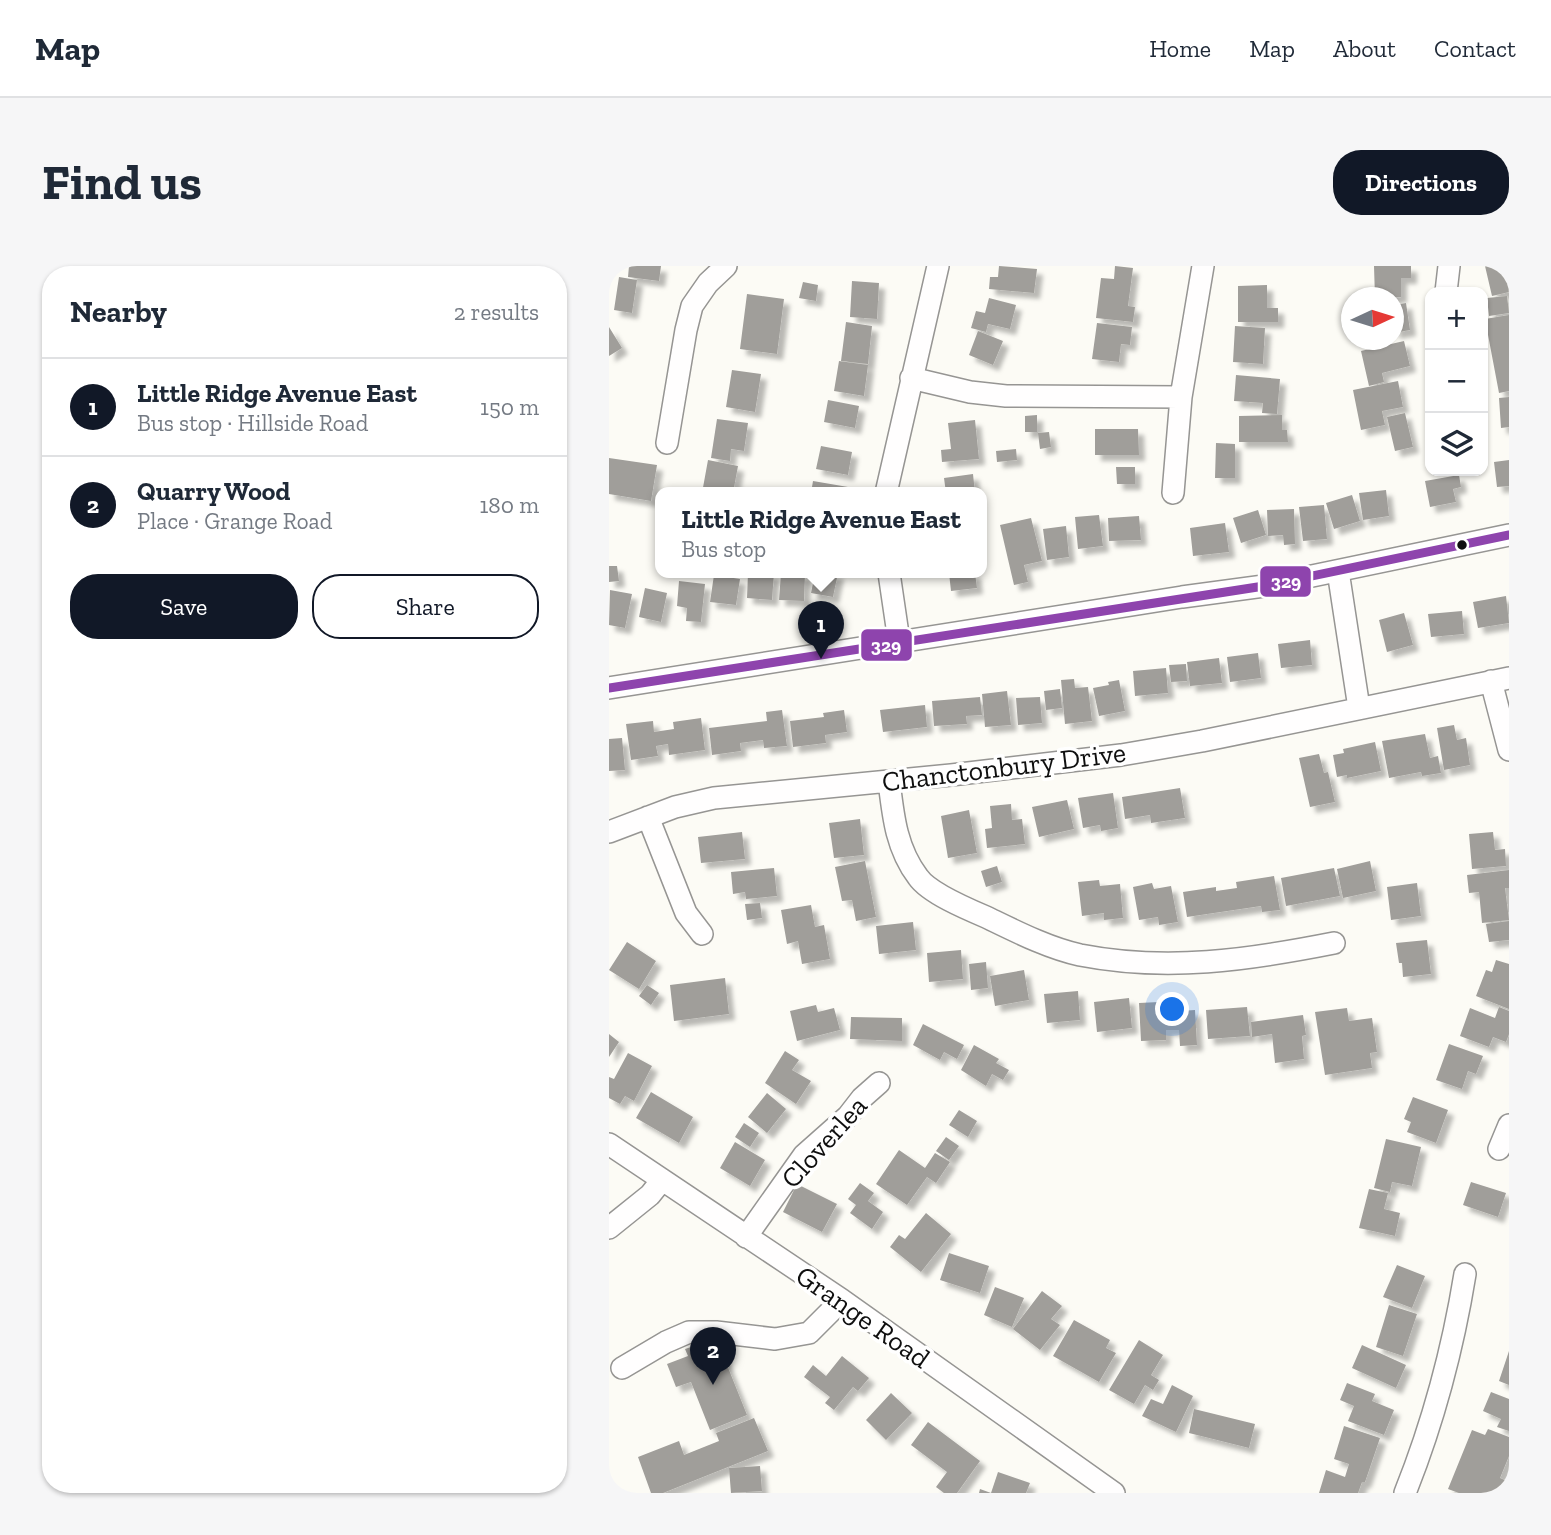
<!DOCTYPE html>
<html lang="en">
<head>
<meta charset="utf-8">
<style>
  :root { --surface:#fff; --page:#f6f6f7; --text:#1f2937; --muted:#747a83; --line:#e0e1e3; --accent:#111827 }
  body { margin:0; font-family:"Zilla Slab",serif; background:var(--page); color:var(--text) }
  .controls { position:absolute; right:21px; top:21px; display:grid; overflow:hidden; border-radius:14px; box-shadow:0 2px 5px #0004 }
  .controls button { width:63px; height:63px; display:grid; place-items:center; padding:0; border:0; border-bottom:2px solid var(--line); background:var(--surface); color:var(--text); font:35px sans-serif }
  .compass { position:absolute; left:732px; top:21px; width:63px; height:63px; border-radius:50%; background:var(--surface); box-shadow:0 2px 5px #0004; rotate:86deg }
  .you { position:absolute; left:564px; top:744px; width:24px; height:24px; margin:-18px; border:5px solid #fff; border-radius:50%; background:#1a73e8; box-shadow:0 0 0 10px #1a73e833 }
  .badge { display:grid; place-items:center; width:46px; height:46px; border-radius:50%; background:var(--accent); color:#fff; font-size:23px; font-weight:700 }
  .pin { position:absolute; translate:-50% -58px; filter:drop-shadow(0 2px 4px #0008) }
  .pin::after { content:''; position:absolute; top:37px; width:24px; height:21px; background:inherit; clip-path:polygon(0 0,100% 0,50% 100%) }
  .popup { position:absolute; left:46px; top:221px; width:332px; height:91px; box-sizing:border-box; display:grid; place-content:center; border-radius:14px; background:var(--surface); filter:drop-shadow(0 2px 5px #0005); font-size:23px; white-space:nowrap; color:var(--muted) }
  .popup b { font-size:26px; color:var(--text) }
  .popup::after { content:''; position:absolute; left:50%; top:100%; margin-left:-14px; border:14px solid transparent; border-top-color:var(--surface) }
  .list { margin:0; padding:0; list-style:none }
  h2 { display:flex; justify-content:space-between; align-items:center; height:91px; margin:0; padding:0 28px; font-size:30px }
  h2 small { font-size:23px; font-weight:400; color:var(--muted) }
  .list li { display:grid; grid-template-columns:46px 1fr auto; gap:21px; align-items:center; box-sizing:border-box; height:98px; padding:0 28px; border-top:2px solid var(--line) }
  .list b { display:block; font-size:26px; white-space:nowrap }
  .list p { margin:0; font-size:23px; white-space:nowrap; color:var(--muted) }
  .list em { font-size:23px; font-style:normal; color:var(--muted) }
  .actions { display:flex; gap:14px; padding:21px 28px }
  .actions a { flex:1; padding:16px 0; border:2px solid var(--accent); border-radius:28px; text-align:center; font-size:24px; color:var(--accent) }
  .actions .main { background:var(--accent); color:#fff }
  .icon { flex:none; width:38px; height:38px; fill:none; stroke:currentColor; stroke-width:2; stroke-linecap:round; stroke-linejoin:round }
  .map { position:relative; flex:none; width:900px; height:1227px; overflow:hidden; border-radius:28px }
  header { display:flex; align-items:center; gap:42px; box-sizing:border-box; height:98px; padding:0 35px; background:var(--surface); border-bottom:2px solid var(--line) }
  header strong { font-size:33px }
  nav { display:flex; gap:38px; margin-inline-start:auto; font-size:24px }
  .intro { display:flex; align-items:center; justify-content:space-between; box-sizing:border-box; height:168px; padding:0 42px }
  h1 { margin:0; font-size:49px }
  .button { padding:18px 32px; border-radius:28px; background:var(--accent); color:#fff; font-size:24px; font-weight:700 }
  main { display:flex; gap:42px; padding:0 42px }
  aside { flex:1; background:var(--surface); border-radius:28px; box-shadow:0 2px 5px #0004 }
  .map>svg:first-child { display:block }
</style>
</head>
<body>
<header>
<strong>Map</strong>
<nav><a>Home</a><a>Map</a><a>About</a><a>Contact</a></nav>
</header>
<div class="intro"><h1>Find us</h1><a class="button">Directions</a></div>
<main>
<aside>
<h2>Nearby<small>2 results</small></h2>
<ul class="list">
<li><span class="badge">1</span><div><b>Little Ridge Avenue East</b><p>Bus stop · Hillside Road</p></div><em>150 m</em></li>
<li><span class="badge">2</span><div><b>Quarry Wood</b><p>Place · Grange Road</p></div><em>180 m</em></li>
</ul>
<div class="actions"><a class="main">Save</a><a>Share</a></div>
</aside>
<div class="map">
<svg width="900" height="1227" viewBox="0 0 900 1227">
  <defs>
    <filter id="shadow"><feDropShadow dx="6" dy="6" stdDeviation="2" flood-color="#0004"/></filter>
  </defs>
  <rect width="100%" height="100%" fill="#fcfbf5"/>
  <path fill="#a09e9a" filter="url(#shadow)" d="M20,0H52L50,15L19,11Z
    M390,0L428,3L425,27L380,23L381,11H389Z
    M506,0L524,2L519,40L526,41L524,56L487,52L492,12L505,13Z
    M765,0H802V12H792V31L766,32Z
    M876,0H900V26L883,30Z
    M10,11L28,14L23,47L5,44Z
    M243,15L270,17L268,53L241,51Z
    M194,16L209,19L207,35L190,32Z
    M658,19V42H669V56H629V20Z
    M138,28L175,33L168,88L131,83Z
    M898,30L900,47L880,50L878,32Z
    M380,32L407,39L401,63L379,58L377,66L362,62L367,45L376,47Z
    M797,37L801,64L785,67V39Z
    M900,49V125L890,127L876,53Z
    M237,56L263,60L259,98L232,95Z
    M488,57L523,61L521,79L512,78L510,96L483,93Z
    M626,60L656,62L654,98L624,96Z
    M0,61L13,82L0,90Z
    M369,65L394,75L384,99L360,89Z
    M795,75L801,100L773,107L775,116L760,120L752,85Z
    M230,95L259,99L255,130L225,125Z
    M123,104L152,108L146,146L117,141Z
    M627,109L671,113L668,148L653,147L654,137L625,135Z
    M789,115L794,141L773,145L776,159L752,164L744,124Z
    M900,131V161L892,162L890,132Z
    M219,134L250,140L246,162L215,156Z
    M796,147L804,181L786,185L778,151Z
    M428,149V166H416V150Z
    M673,149V164H678L679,176H630V150Z
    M108,153L139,157L135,185L122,183L121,195L102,192Z
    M366,154L370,193L333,196L332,184L342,183L339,157Z
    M486,163H529L530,189H486Z
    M440,166L442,181L431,183L429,167Z
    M607,177L626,178V212H606Z
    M212,180L243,186L239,209L207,203Z
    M407,183L408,194L388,196L387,185Z
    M0,192L48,199L42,235L0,228Z
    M99,194L129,200L124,227H93Z
    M900,194V220L888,221L885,196Z
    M507,201H526V218H508Z
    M364,208L366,227H337L335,212Z
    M850,209L852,221L844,223L847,236L821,241L816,215Z
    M204,215L239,221L238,227H202Z
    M777,224L780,250L754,254L750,227Z
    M743,229L751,255L725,263L717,237Z
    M715,239L718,273L694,275L690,241Z
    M685,243L686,278L675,279L674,269L659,270L658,244Z
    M649,244L657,269L632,277L624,252Z
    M490,249L494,280L469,283L466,251Z
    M530,250L532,274L500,275L499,252Z
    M422,252L433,295L415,299L419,316L405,319L391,259Z
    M616,257L620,286L584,290L581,262Z
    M457,260L460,291L438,294L434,263Z
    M0,300H8L10,315L0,316Z
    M139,307H165L163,334L138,332Z
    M172,307H196L195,335L170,334Z
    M206,307H229L224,331L202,327Z
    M340,307H366L368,322L342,325Z
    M105,309L131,313L127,339L101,336Z
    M70,315L96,318L92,356L77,355L78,342L68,340Z
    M36,322L58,327L52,356L30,351Z
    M1,324L23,328L16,362L0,359Z
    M897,330L900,357L869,362L864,336Z
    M853,345L855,368L822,371L819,348Z
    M795,347L804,379L778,386L770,354Z
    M701,374L703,399L672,402L669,378Z
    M649,387L652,412L621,416L618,391Z
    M610,392L613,417L581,420L578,396Z
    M577,398L578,415L562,416L560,399Z
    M557,402L559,427L526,430L524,405Z
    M465,413L466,422L479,421L483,455L456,458L452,414Z
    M510,414L516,445L490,450L484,422L500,419L499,416Z
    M451,423L453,442L437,444L435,425Z
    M398,425L402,459L376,461L373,428Z
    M371,431L373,449L357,450L358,458L325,460L323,435Z
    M431,431L433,457L409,459L407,432Z
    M316,439L318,461L274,466L271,444Z
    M173,444L178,480L155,482L154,474L131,477L132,485L103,489L100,462L158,455L157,446Z
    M235,444L238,466L216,469L217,477L184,481L181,455L215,451L214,447Z
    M92,452L96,484L60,489L59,478L47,480L49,490L22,494L17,458L44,455L45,466L65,463L64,456Z
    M845,459L848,474L857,472L861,499L835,504L828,462Z
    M816,468L821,492L829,490L832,507L813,510L812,506L780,512L773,475Z
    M13,472L16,504L0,505V473Z
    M766,476L772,505L738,512V509L728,511L724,489L735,487L734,483Z
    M710,488L715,507L719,506L726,536L701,541L690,492Z
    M571,522L576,552L542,557L541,549L516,553L513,531Z
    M504,527L509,562L492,565L491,559L474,562L469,532Z
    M458,534L465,563L430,571L423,541Z
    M402,538L403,554L413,553L416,578L378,582L376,563L383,562L381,540Z
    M360,544L368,587L339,592L332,550Z
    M251,553L255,589L225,592L220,557Z
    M133,566L136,593L92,597L89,571Z
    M884,566L886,584L896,583L897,600L863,603L860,568Z
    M256,595L267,651L247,655L243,634L233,635L226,601Z
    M761,595L767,625L734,632L728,603Z
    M388,600L393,616L377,621L372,605Z
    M165,602L168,630L137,633L136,626L124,628L122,606Z
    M725,602L731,630L677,640L672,612Z
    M900,604V622H896L900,654L873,657L870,626L860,627L858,609Z
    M665,610L671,644L653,646L652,640L578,651L574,626L607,621V625L628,622L627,616Z
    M490,614L491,620L511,618L514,652L495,654V647L473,650L469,616Z
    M543,617L545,623L562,620L569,656L550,659L549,651L530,654L524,621Z
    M808,617L812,650L782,654L778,621Z
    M151,637L153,652L138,654L136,638Z
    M202,639L206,661L215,659L221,693L193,698L189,675L178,678L172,644Z
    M900,655V674L880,676L877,658Z
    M304,656L307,684L270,688L267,660Z
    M818,674L822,708L794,711L793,697H790L787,677Z
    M18,676L47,695L30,723L0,704Z
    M352,684L354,713L320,716L318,687Z
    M887,694L900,698V743L867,730L877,704L883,706Z
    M377,696L379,722L362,724L360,698Z
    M415,704L420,734L386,740L381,710Z
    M116,712L120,748L65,755L61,719Z
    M38,719L50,727L42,739L30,730Z
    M469,725L471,754L438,757L435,728Z
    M520,732L523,762L488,766L485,736Z
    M570,735L571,745L586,744L588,779L571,780L570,764H557V774L532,775L530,737Z
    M207,739L209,746L225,742L231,764L188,775L181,745Z
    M638,741L641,770L599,773L597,744Z
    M890,741L900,745V768L897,776L884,771L880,781L851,770L861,742L886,752Z
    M738,742L740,755L763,752L768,786L761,787L763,802L716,809L706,746Z
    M694,749L697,769L693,770L695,793L666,797L663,768L643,771L642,756Z
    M242,751L293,752V775L241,773Z
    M314,758L355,779L348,793L335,786L331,794L304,779Z
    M0,768L10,776L0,791Z
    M840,778L874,790L867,808L859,805L853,823L827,814Z
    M365,779L390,793L387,797L400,804L394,814L383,808L377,820L352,804Z
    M176,785L190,794L183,804L202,815L187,838L156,817Z
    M19,787L43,800L25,835L16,830L11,838L0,832V811L5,813Z
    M42,826L84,851L70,877L27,852Z
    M158,827L177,843L158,867L139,851Z
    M804,831L839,844L827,877L798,866L802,856L795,853Z
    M350,844L368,855L359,871L340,859Z
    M135,857L150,867L141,881L126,871Z
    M337,871L350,880L340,894L327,885Z
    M777,873L812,881L803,920L783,916L781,926L765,922Z
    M126,876L156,894L141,920L111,902Z
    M290,884L316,902L326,887L341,896L327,917L318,911L298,939L267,918Z
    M862,916L897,927L889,951L854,939Z
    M251,917L265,927L259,935L274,946L263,963L241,947L247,939L239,933Z
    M188,918L228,938L213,966L174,946Z
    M760,923L779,927L775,943L791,947L786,970L750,962Z
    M317,947L342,968L312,1006L281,981L290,969L296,973Z
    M340,987L380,1000L371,1027L331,1014Z
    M788,999L816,1010L803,1042L774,1031Z
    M386,1021L415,1032L403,1061L375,1049Z
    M433,1025L453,1040L442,1053L451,1059L431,1084L404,1063Z
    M780,1039L808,1048L794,1090L767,1081Z
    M465,1054L501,1074L497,1082L507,1087L490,1116L444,1090Z
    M530,1074L554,1089L542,1109L550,1114L544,1124L536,1119L525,1138L500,1124Z
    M91,1078L94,1086L110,1079L138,1149L101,1164L82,1116L67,1121L58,1098L79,1090L76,1083Z
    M753,1079L797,1099L787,1122L743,1102Z
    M900,1085V1119L890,1115Z
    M233,1090L260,1112L249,1125L244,1121L225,1144L216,1137L221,1131L195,1111L204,1099L217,1110Z
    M738,1117L766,1128L763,1135L785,1144L775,1169L739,1155L745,1140L731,1134Z
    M563,1119L584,1130L567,1166L533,1150L542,1133L554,1138Z
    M882,1126L900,1133V1165L888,1161L892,1153L874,1145Z
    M282,1127L303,1147L277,1174L257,1154Z
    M585,1143L646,1158L640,1182L580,1167Z
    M145,1152L159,1185L54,1227H42L29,1191L70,1175L75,1189L110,1175L107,1167Z
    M319,1156L371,1195L348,1227H335L327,1221L338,1206L302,1179Z
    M735,1160L771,1172L756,1216H753L749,1227H710L717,1204L736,1211L740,1198L725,1193Z
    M879,1163L900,1171V1190L891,1212L900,1216L896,1227H850L839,1223L863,1164L876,1169Z
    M151,1200L153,1225L122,1227L120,1202Z
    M389,1206L421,1217L417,1227H370L371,1223L382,1227Z"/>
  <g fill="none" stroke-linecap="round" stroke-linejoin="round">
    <g stroke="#969593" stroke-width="24">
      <path id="street" d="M837,26L840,0
        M302,112L361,126L397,130L572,131
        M58,177L77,64L83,40L99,17L117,0
        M277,227L329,0
        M564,227L572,131L594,0
        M729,305L750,442
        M280,307L290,375
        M882,415L900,484
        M0,422L573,331L655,320L900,269
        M280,515C284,549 287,582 309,611C320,627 358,643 377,651C406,665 439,682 471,689C558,706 639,694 725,677
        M39,551L77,647L93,668
        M0,566L66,541L105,532L342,509L512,489L593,475L900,412
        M0,878L233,1034L505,1227
        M890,883L900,859
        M0,962L41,929L53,914
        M137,971L195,889L239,850L253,832L270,817
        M13,1102L57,1076L80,1066H107L166,1073L200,1067L233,1034
        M796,1227C824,1157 844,1082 856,1008"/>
    </g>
    <use href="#street" stroke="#fffefe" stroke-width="21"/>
    <g stroke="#fff" stroke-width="14">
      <path id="bus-1" d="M0,422L655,320L900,269"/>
    </g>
    <use href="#bus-1" stroke="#8e44ad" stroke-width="9"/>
  </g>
  <circle fill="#0f0f0f" stroke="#fff" stroke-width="2.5" cx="853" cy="279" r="6"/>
  <g text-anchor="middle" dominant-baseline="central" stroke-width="7" stroke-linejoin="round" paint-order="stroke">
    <g font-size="28" fill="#0f0f0f" stroke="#fff">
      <text transform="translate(395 501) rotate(-7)">Chanctonbury Drive</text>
      <text transform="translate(215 876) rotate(-48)">Cloverlea</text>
      <text transform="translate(254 1051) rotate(35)">Grange Road</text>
    </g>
  </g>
  <g stroke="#fff" stroke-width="2.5">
    <rect x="650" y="299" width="53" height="33" rx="7" fill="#8e44ad"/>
    <rect x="251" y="362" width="53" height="34" rx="7" fill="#8e44ad"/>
  </g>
  <g font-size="19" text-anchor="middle" font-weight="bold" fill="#fff">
    <text x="677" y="322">329</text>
    <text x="277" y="386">329</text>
  </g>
</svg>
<div class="controls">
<button>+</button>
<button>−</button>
<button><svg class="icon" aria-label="layers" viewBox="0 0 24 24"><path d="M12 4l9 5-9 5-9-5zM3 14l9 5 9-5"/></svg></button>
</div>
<svg class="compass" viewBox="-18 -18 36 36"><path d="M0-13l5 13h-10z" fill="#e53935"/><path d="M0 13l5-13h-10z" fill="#747a83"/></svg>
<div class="you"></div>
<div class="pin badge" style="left:212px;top:393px">1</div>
<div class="popup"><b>Little Ridge Avenue East</b>Bus stop</div>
<div class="pin badge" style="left:104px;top:1119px">2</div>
</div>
</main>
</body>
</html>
